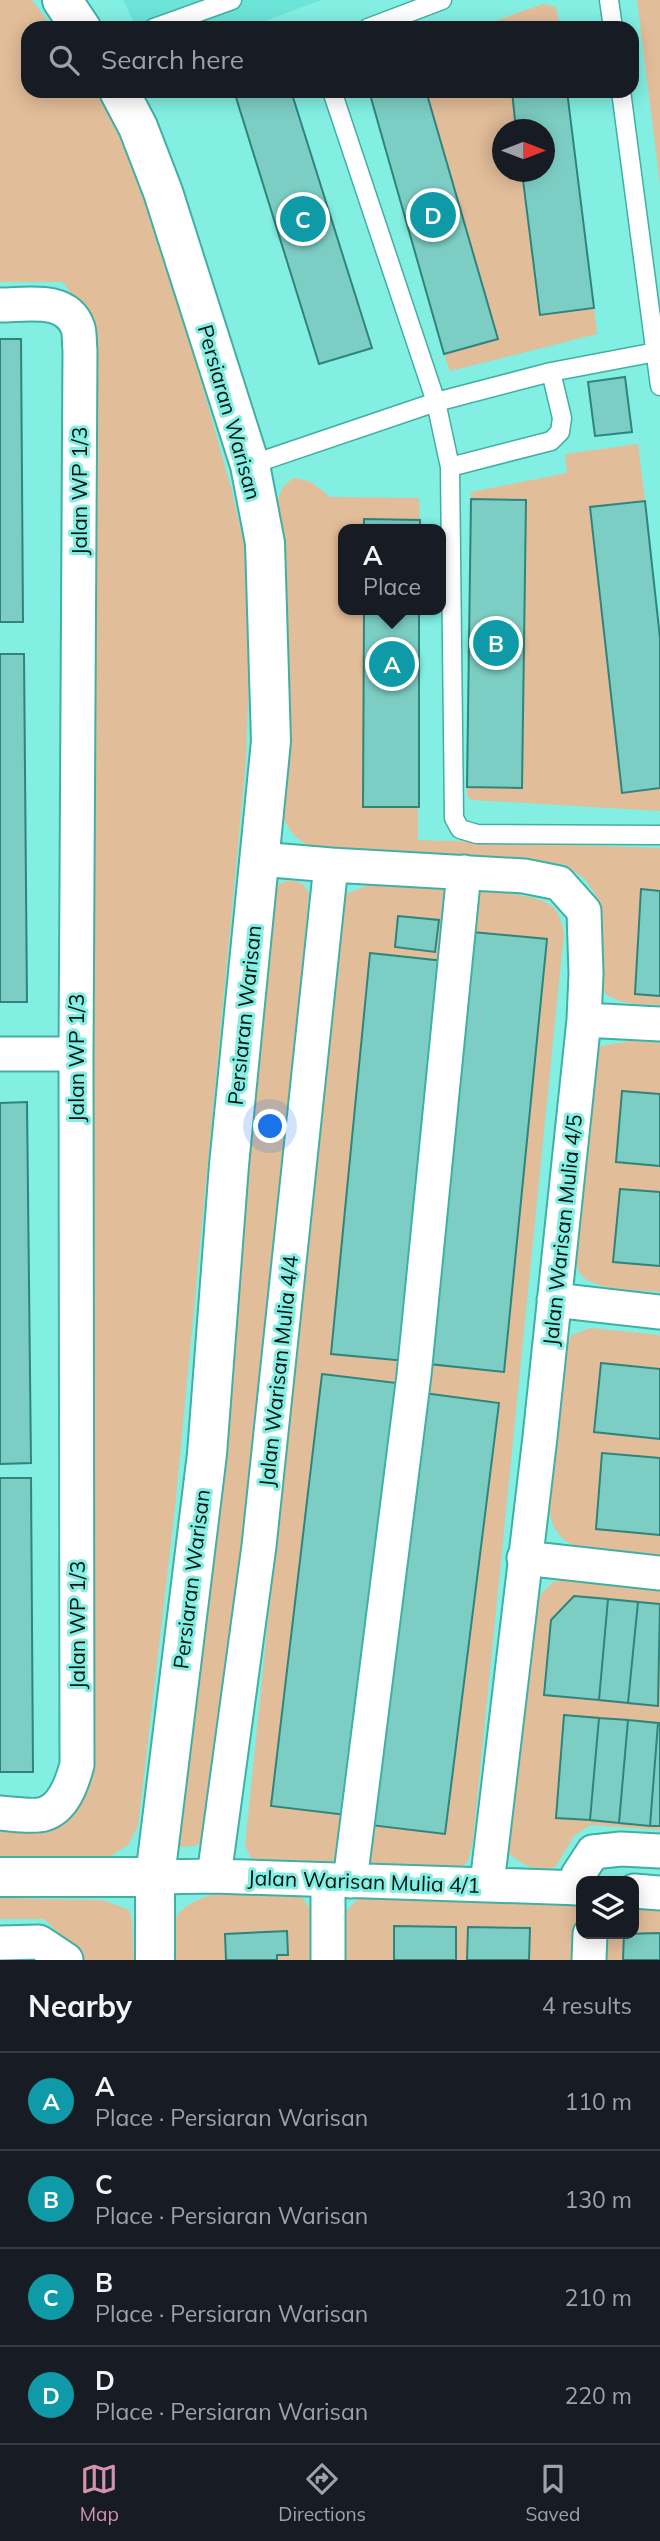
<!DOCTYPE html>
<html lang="en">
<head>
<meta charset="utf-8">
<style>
  :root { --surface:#171b24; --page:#242831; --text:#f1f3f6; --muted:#9ea1a6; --line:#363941; --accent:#d393ad }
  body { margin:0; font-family:Mulish,sans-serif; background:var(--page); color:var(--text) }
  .controls { position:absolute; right:21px; bottom:21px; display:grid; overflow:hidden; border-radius:14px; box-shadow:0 4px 18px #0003 }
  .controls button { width:63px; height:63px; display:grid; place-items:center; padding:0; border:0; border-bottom:2px solid var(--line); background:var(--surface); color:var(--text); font:35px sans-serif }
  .compass { position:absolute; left:492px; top:119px; width:63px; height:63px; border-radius:50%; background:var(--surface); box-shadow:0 4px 18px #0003; rotate:90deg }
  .you { position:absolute; left:271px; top:1127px; width:24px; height:24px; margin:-18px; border:5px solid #fff; border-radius:50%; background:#1a73e8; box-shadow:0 0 0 10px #1a73e833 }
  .badge { display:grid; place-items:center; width:46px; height:46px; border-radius:50%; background:var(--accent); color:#fff; font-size:23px; font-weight:700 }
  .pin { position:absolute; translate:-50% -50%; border:4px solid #fff; box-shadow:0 2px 7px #0006 }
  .popup { position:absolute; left:338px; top:524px; width:108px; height:91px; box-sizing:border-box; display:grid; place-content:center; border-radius:14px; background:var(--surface); filter:drop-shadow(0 2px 5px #0005); font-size:23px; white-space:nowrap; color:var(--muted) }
  .popup b { font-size:26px; color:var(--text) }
  .popup::after { content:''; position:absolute; left:50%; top:100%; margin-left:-14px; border:14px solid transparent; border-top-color:var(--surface) }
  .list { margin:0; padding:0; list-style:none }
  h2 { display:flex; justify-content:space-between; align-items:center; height:91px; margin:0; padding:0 28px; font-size:30px }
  h2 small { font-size:23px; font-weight:400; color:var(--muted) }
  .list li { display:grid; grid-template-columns:46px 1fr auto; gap:21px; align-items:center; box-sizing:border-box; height:98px; padding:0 28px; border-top:2px solid var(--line) }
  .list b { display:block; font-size:26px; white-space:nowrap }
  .list p { margin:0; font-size:23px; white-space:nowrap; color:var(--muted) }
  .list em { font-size:23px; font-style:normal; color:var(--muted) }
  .icon { flex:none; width:38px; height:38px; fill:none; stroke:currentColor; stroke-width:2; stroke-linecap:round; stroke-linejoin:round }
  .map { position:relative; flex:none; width:660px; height:1960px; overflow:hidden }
  .search { position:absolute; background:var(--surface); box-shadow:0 4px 18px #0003; left:21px; right:21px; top:21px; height:77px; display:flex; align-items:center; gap:18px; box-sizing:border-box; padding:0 24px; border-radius:21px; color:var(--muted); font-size:26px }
  .sheet { height:483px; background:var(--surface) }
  nav { display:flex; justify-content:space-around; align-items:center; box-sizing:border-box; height:98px; border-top:2px solid var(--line); background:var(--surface); font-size:19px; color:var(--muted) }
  nav a { display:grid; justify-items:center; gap:4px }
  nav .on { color:var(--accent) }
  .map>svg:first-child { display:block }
</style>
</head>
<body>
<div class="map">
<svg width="660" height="1960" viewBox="0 0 660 1960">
  <rect width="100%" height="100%" fill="#83eee2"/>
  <path fill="#6ce4d7" d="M123,0H321L247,28H137Z"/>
  <path fill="#e2bd99" d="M0,0H32L53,28H28V91H97L132,155L170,270L231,488L246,553L250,644L246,761L175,1508L138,1826L128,1845L106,1859L0,1860V1820L57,1819L91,1779L93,1185L89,319L63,282H0Z
    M637,0H660V185Z
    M543,4L556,7L559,22L516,28H475Z
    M426,91H512L516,129L503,130V172H522L540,315L594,308L597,334L450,371L444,354L498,338Z
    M638,444L645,501L590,507L622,792L660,788V811L472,800L467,796V787H522L526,500L471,499V492L567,473L565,454Z
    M293,478C310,479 317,486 330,497L419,498L420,529H343V610H419L418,840L660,848V1005C637,1004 618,1006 600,989L599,900L585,879L564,864L312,847C295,839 289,830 281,813L283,563L277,501L283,487Z
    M286,881C298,881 304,882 309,894L258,1433L203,1842L194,1846L180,1847L175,1842L174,1825L229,1428L251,1110L274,887Z
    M372,884C407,887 524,888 549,904C559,910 561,922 564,932L473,1840L468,1861L460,1868L266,1862L251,1858L245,1845L341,911L346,894Z
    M631,1041L660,1043V1292C640,1290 589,1291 579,1272C577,1267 576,1260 575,1255L592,1060L601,1046Z
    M591,1328L660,1335V1556C641,1554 585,1551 571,1544C556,1536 551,1523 549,1508L567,1343L572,1335Z
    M570,1580L660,1590V1830L590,1825L574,1836L555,1867C535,1872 523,1865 508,1853L507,1832L529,1633L539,1596L553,1582Z
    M228,1890L300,1895C319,1916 315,1934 315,1960H175C174,1951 171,1940 172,1931C175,1903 205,1897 228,1890Z
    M362,1897L570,1900L581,1911L580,1960H343C343,1933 336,1912 362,1897Z
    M0,1898L103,1900L129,1910L132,1921L134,1960H86L44,1919H0Z
    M634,1902L660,1904V1960H603L604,1934H634Z"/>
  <path fill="#7ccec4" stroke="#2f847b" stroke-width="2" d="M234,91H291L372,348L319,364Z
    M369,91H426L498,339L444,354Z
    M512,91H567L594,308L540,315L522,172H544V130H516Z
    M0,339H21L23,622H0Z
    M625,377L632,432L595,436L588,382Z
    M471,499L526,500L522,788L467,787Z
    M645,501L660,638V788L622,793L590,507Z
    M364,519L420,520V529H364Z
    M364,610H419V807H363Z
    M0,654H24L27,1002H0Z
    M641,889L660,891V996L635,994Z
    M398,916L439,920L435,952L395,947Z
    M472,932L547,939L504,1372L429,1364Z
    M370,953L444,961L406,1361L331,1354Z
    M622,1091L660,1094V1166L616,1162Z
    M27,1102L31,1463L0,1464V1103Z
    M620,1189L660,1192V1266L613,1262Z
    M601,1363L660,1369V1439L594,1432Z
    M322,1374L397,1383L346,1815L271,1806Z
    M424,1393L499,1403L445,1834L370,1825Z
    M602,1453L660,1458V1535L596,1529Z
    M0,1478H31L33,1772H0Z
    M574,1596L608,1599L599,1700L544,1695L551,1620Z
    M608,1599L638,1602L628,1703L599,1700Z
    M638,1602L660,1604L658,1706L628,1703Z
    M564,1715L599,1718L590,1820L556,1818Z
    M599,1718L628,1720L619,1823L590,1820Z
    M628,1720L658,1723L650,1826L619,1823Z
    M658,1723H660V1826H650Z
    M394,1926L456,1927V1960H394Z
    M468,1927L530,1928L529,1960H467Z
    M287,1931L288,1955H277V1960H226L225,1934Z
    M660,1933V1960H623L624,1934Z"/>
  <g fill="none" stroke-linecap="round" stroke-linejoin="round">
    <g stroke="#40b0a5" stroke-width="21">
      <path id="lane" d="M609,0L613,28
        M154,28L232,0
        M368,28L442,0
        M332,91L436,402L450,467L454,818L460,829L477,834L660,835
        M621,91L660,386
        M250,465L436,402L551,372L656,352
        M450,467L551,441L560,432L562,418L551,372"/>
    </g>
    <g stroke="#40b0a5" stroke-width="37">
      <path id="street" d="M0,305C27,305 67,296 78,328C80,335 79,344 80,350L76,1054L77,1765C72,1783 64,1808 44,1814C35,1817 11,1814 0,1813
        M259,859L331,865L524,876L559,883L584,911L586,974L584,1020L540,1437L487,1884
        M584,1020L660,1024
        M0,1054H76
        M554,1300L660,1312
        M524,1558L660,1573
        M214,1876L259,1546L331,865
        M155,1877L214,1876L581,1888
        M350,1881L414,1375L464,872
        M574,1888L578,1875L593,1852L621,1849L660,1851
        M634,1891L660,1893
        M0,1943L39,1942L66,1960
        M328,1960V1880
        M589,1960L590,1934"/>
    </g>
    <g stroke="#40b0a5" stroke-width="42">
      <path id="secondary" d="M62,0L81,28
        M119,91L138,127L163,192L250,465L265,543L271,741L229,1165L207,1454L155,1877V1960
        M0,1877H155"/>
    </g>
    <use href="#lane" stroke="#fff" stroke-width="18"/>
    <use href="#street" stroke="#fff" stroke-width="33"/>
    <use href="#secondary" stroke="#fff" stroke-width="38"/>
  </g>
  <g text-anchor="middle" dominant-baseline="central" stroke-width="6" stroke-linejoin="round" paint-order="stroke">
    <g font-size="21" fill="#001311" stroke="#83eee2">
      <text transform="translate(230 412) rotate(74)">Persiaran Warisan</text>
      <text transform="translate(79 491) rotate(-90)">Jalan WP 1/3</text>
      <text transform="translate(244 1015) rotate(-84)">Persiaran Warisan</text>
      <text transform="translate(76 1058) rotate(-90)">Jalan WP 1/3</text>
      <text transform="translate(562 1230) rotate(-84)">Jalan Warisan Mulia 4/5</text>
      <text transform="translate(278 1371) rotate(-84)">Jalan Warisan Mulia 4/4</text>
      <text transform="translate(191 1579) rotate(-83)">Persiaran Warisan</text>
      <text transform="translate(77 1625) rotate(-90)">Jalan WP 1/3</text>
      <text transform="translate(364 1881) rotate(2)">Jalan Warisan Mulia 4/1</text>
    </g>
  </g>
</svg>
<div class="controls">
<button><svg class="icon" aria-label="layers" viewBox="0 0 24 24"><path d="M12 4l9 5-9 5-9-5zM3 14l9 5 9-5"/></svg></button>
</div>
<svg class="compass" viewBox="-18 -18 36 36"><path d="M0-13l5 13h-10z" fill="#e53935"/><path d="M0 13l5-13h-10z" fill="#9ea1a6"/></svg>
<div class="you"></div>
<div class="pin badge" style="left:392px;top:664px;background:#0f9aa8">A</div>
<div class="popup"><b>A</b>Place</div>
<div class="pin badge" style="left:496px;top:643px;background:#0f9aa8">B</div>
<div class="pin badge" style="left:303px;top:219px;background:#0f9aa8">C</div>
<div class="pin badge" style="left:433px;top:215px;background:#0f9aa8">D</div>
<div class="search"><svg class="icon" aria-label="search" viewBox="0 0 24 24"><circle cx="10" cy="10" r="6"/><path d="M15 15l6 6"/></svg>Search here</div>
</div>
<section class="sheet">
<h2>Nearby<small>4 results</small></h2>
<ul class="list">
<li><span class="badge" style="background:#0f9aa8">A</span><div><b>A</b><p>Place · Persiaran Warisan</p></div><em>110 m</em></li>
<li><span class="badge" style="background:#0f9aa8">B</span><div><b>C</b><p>Place · Persiaran Warisan</p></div><em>130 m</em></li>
<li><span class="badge" style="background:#0f9aa8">C</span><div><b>B</b><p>Place · Persiaran Warisan</p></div><em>210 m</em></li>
<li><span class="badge" style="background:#0f9aa8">D</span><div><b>D</b><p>Place · Persiaran Warisan</p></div><em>220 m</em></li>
</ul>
</section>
<nav>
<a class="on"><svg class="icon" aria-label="map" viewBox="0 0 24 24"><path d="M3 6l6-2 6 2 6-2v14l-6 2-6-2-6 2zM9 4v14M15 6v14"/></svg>Map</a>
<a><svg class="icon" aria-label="directions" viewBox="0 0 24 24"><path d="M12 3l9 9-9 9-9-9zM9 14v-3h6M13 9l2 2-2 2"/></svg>Directions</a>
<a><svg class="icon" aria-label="saved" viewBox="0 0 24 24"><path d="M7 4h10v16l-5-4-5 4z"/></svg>Saved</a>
</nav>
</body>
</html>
